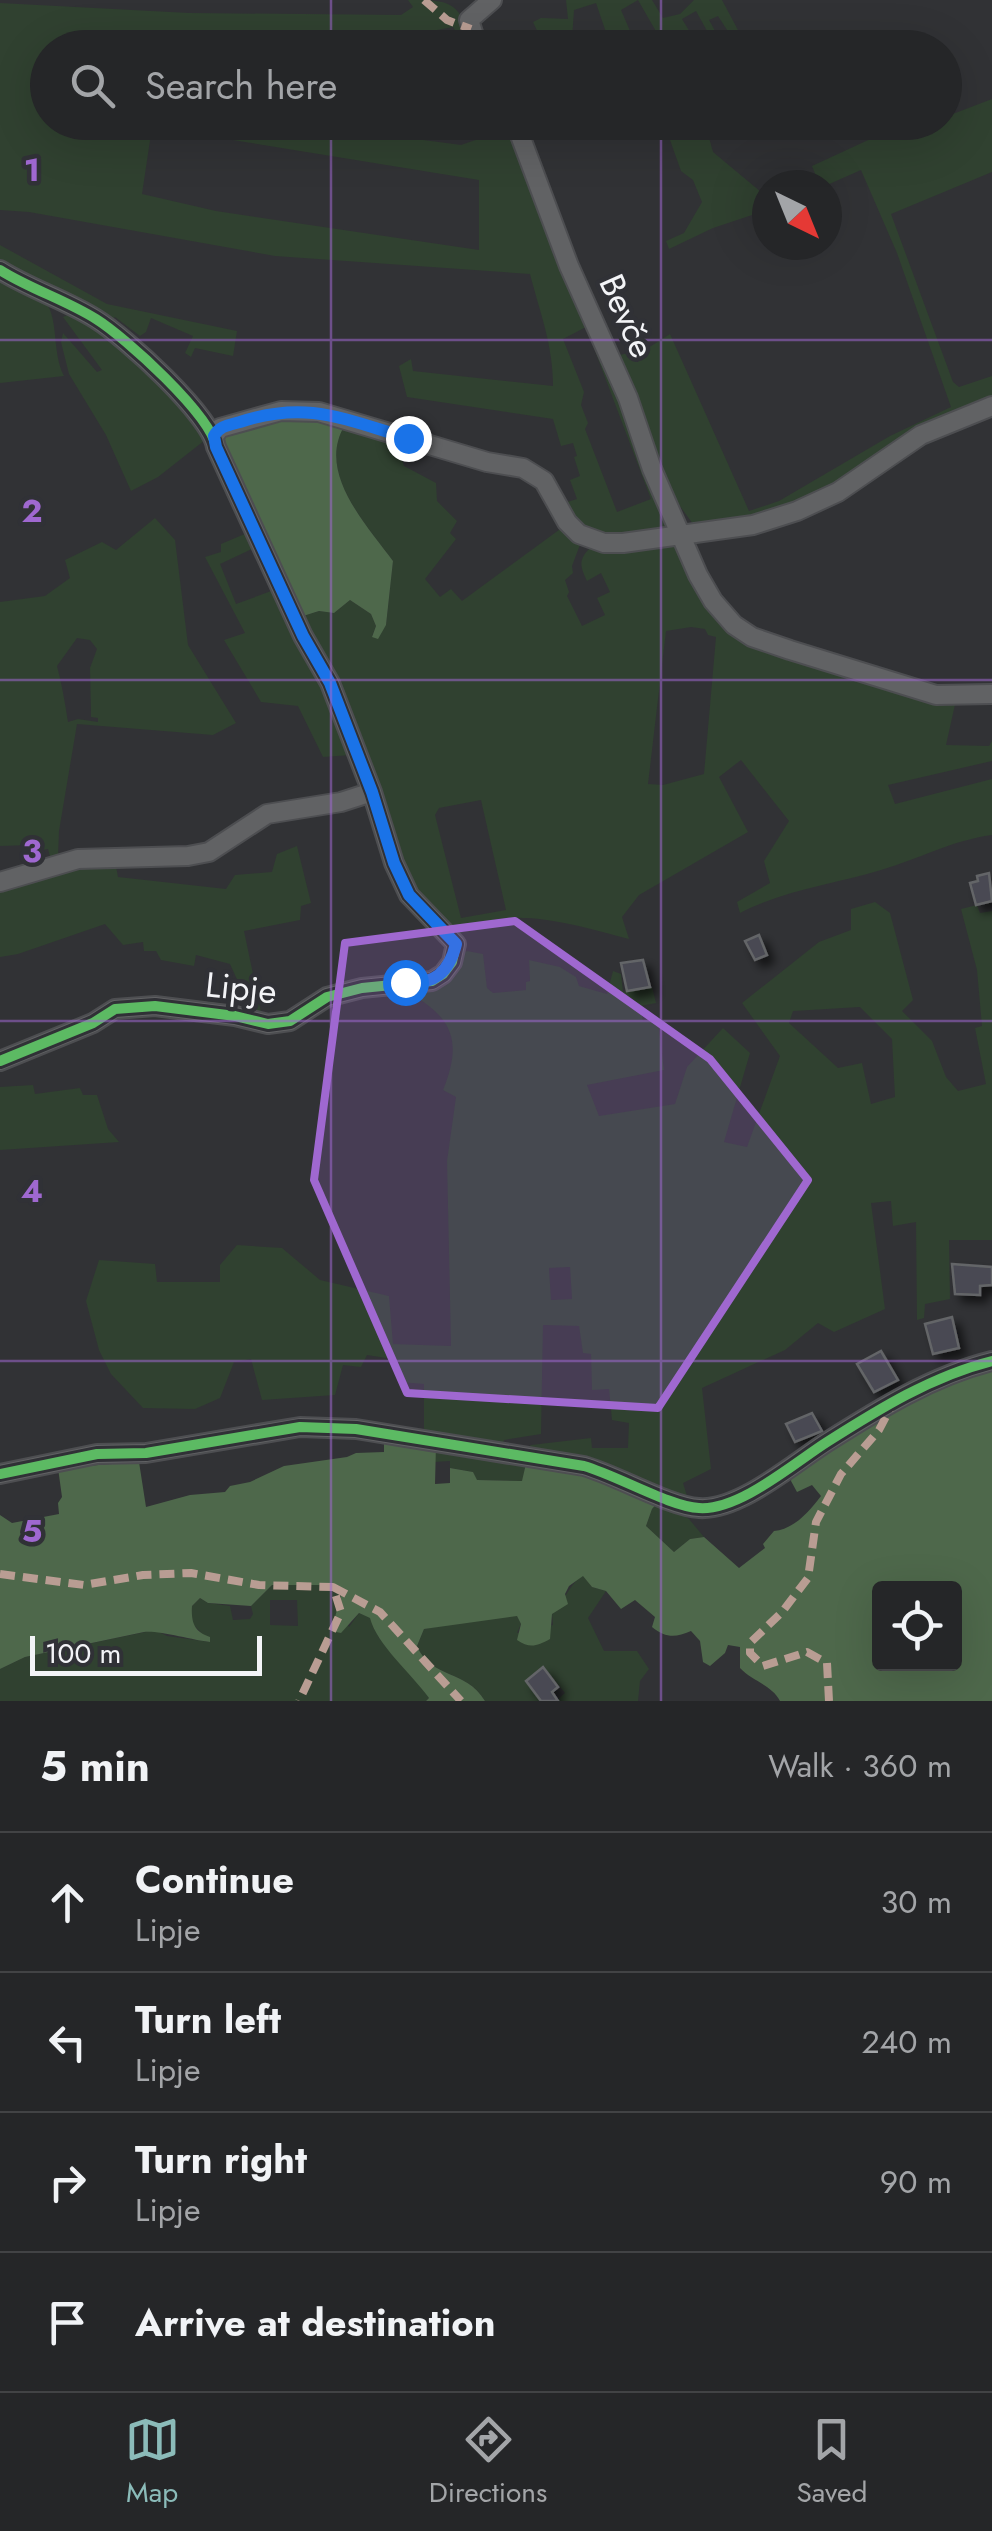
<!DOCTYPE html>
<html lang="en">
<head>
<meta charset="utf-8">
<style>
  :root { --surface:#252628; --page:#2d2e30; --text:#f1f3f6; --muted:#a3a5a8; --line:#424345; --accent:#8bbbb9 }
  body { margin:0; font-family:Jost,sans-serif; background:var(--page); color:var(--text) }
  .controls { position:absolute; right:30px; bottom:30px; display:grid; overflow:hidden; border-radius:10px; box-shadow:0 10px 40px #0002 }
  .controls button { width:90px; height:90px; display:grid; place-items:center; padding:0; border:0; border-bottom:2px solid var(--line); background:var(--surface); color:var(--text); font:50px sans-serif }
  .compass { position:absolute; left:752px; top:170px; width:90px; height:90px; border-radius:50%; background:var(--surface); box-shadow:0 10px 40px #0002; rotate:137deg }
  .scale { position:absolute; left:30px; bottom:25px; width:232px; box-sizing:border-box; padding-left:10px; border:5px solid #f3f4f7; border-top:0; font-size:28px; line-height:35px; white-space:nowrap; color:#f3f4f7; -webkit-text-stroke:8px #303136; paint-order:stroke }
  .stop { position:absolute; width:30px; height:30px; margin:-22px; border:8px solid #1a73e8; border-radius:50%; background:#fff }
  .stop.end { background:#1a73e8; border-color:#fff; box-shadow:0 2px 10px #0008 }
  .list { margin:0; padding:0; list-style:none }
  h2 { display:flex; justify-content:space-between; align-items:center; height:130px; margin:0; padding:0 40px; font-size:42px }
  h2 small { font-size:32px; font-weight:400; color:var(--muted) }
  .list li { display:grid; grid-template-columns:65px 1fr auto; gap:30px; align-items:center; box-sizing:border-box; height:140px; padding:0 40px; border-top:2px solid var(--line) }
  .list b { display:block; font-size:38px; white-space:nowrap }
  .list p { margin:0; font-size:32px; white-space:nowrap; color:var(--muted) }
  .list em { font-size:32px; font-style:normal; color:var(--muted) }
  .icon { flex:none; width:55px; height:55px; fill:none; stroke:currentColor; stroke-width:2; stroke-linecap:round; stroke-linejoin:round }
  .map { position:relative; flex:none; width:992px; height:1701px; overflow:hidden }
  .search { position:absolute; background:var(--surface); box-shadow:0 10px 40px #0002; left:30px; right:30px; top:30px; height:110px; display:flex; align-items:center; gap:25px; box-sizing:border-box; padding:0 35px; border-radius:55px; color:var(--muted); font-size:38px }
  .sheet { height:690px; background:var(--surface) }
  nav { display:flex; justify-content:space-around; align-items:center; box-sizing:border-box; height:140px; border-top:2px solid var(--line); background:var(--surface); font-size:28px; color:var(--muted) }
  nav a { display:grid; justify-items:center; gap:5px }
  nav .on { color:var(--accent) }
  .map>svg:first-child { display:block }
</style>
</head>
<body>
<div class="map">
<svg width="992" height="1701" viewBox="0 0 992 1701">
  <defs>
    <filter id="shadow"><feDropShadow dx="7" dy="7" stdDeviation="5" flood-color="#0009"/></filter>
  </defs>
  <rect width="100%" height="100%" fill="#313235"/>
  <path fill="#304130" fill-rule="evenodd" d="M408,0C457,0 457,3 475,47H466L453,27L348,47L48,48V122H288L461,145L493,134L499,123H512L678,530L608,539L581,530L561,504L577,499L570,480L580,476L574,457L577,456L573,443L561,446L553,419L407,397L399,366L411,359L413,371L553,386C553,345 540,313 530,274L275,256L29,212L0,210V3L189,13L401,15L413,7ZM152,127L479,180V250L216,211L142,194ZM586,327L651,499L617,512L585,429L588,423L581,405L584,392L563,339Z
    M566,0H652L663,18L680,14L694,0H722L747,47H738L718,16L709,20L724,47H716L696,11L682,19L699,47H665L638,0L621,10L637,47H611L596,3L574,10L572,39L553,47H521L541,39L533,22L541,18L568,19Z
    M992,99V172L891,214L953,382L959,387L992,376V398L828,490L763,516L693,524L669,491L616,356L648,348L670,334L749,511L779,501L890,436L951,407L897,253L861,170L827,185H795L816,176L812,166L905,123H916L918,126L944,122L945,117Z
    M664,123H705L713,152L767,197V210L713,228L669,249L666,241L684,233L702,202L693,180L681,171Z
    M0,245L107,304L237,331L233,356L195,348L191,357L185,353L193,336L151,318L146,332L140,336L115,317L110,321L0,263Z
    M0,276C13,283 32,289 43,299C60,316 51,351 64,376L0,383Z
    M72,313L96,323L189,410L205,440L158,477L131,491L106,435L69,374L61,342L63,333L97,372L102,370L63,317Z
    M345,425L402,443L399,449L404,466L436,483L437,501L457,521L450,533L456,539L425,579L440,597L451,589L462,601L563,527L581,542L572,566L573,573L565,580L569,592L567,596L582,626L605,615L597,598L610,592L601,573L587,581C580,566 578,560 590,548L673,542L722,619L956,700L946,745L989,746L992,741V761L888,785L895,804L992,779V835C953,840 919,859 881,870C835,884 784,890 740,913L737,902L770,883L764,861L789,821L741,760L719,777L748,832L639,895L622,917L629,939C582,927 498,899 457,937L414,897L300,617L319,611L334,613L350,600L371,614L376,626L372,636L386,625L393,561C366,524 316,472 345,425ZM691,627L705,629L708,635L716,637L704,774L663,785L648,784L666,631ZM481,800L506,910L461,918L435,815L439,808Z
    M155,518L175,540L188,645L236,723L213,735L77,724L59,831L58,857L51,860L48,849L37,851L40,863L32,865L30,845L0,846V602L45,596L70,578L65,560L102,542L116,550ZM77,638L90,640L97,649L90,668L91,711V717L98,718V722L78,719L68,722C65,703 62,685 57,666Z
    M247,533L254,548L220,564L236,604L274,590L325,685L351,755L323,757L298,706L261,702L224,640L245,633L205,557L221,552V544Z
    M297,846L311,903L301,906L300,920L244,931L262,1017L251,1010L230,964L196,955L194,966L161,960L156,951H144L143,942L123,945L105,924L18,954L0,957V885L55,867L115,861L118,877L226,889L235,875L272,872L277,854Z
    M875,902L890,913L913,1000L902,1011L932,1041L946,1077L958,1091L986,1084L975,1028L982,1026L977,970L961,909L977,905L980,913L992,911V1240H949L950,1299L925,1304L924,1318L917,1320L916,1222L893,1226L891,1201L871,1203L885,1309L834,1332L818,1323L785,1350L702,1388L711,1469L683,1483L687,1496L523,1451L531,1445L591,1438L592,1448H628L629,1423L612,1420L609,1389L592,1390L591,1354L583,1353L579,1326L543,1325L541,1434L504,1440L502,1447L424,1433V1384L400,1382L399,1360L367,1355L361,1367L343,1365L335,1395L262,1400L251,1359L234,1362L220,1398L195,1409L143,1408L111,1374L99,1350L86,1301L99,1260L155,1264L157,1282H220V1265L237,1245L282,1248L320,1280L389,1296L393,1344L451,1346L447,1161L456,1097L443,1090C464,1038 451,1016 404,990L459,956L467,951L483,954L487,988L493,993L526,990V982L530,981L529,960L560,967L576,977L579,986L607,994L613,971L621,974L623,992L652,987L656,1003L640,1006L643,1021H658L664,1070L587,1085L599,1116L675,1104L687,1067L723,1028L750,1053L724,1142L747,1147L780,1056L742,1003L819,942L851,930V909ZM860,1007L892,1039L895,1097L871,1104L862,1063L838,1068L789,1023L793,1011ZM570,1267L572,1299L551,1300L549,1268Z
    M33,1085L35,1094L80,1088L83,1095H97L108,1129L119,1142L0,1150V1087Z
    M436,1445L526,1459L523,1481L476,1480L473,1472L450,1468V1461L433,1462Z
    M659,1501L689,1519L704,1537L690,1539L674,1552L646,1526L652,1509Z
    M583,1575L592,1587L606,1591L588,1618L604,1651H637L649,1669L640,1681L638,1701H556L565,1693L544,1667L528,1681L542,1701H485C466,1669 431,1679 417,1646L424,1629L504,1615L517,1616L521,1624L517,1633L553,1625L552,1614C565,1601 567,1587 583,1575Z
    M297,1584L339,1585L341,1596L338,1609L349,1627L359,1613L371,1618L379,1638L410,1671L429,1698L426,1701H0V1669L25,1657L155,1630L167,1636L210,1642L191,1622L192,1606L200,1598L208,1603L230,1606L233,1620L250,1619L253,1614L251,1606L272,1585ZM297,1600L298,1626L270,1625V1600Z"/>
  <path fill="#4e684b" fill-rule="evenodd" d="M293,415L345,425C316,472 366,524 393,561L386,625L378,639L372,637L376,626L371,614L350,600L334,613L319,611L300,617L220,435Z
    M992,1366V1701H780C772,1685 752,1681 740,1668V1647L728,1645L725,1653L710,1666L703,1662L700,1641L691,1631C675,1638 666,1638 652,1627L655,1617L635,1600L621,1609L606,1591L592,1587L583,1576L569,1586L565,1594L568,1604L552,1614L550,1639C537,1646 530,1649 517,1640L521,1624L517,1616L424,1629L417,1646C431,1679 466,1669 485,1701H426L429,1698C411,1673 377,1645 370,1618L359,1613L341,1633L331,1631L341,1596L338,1585H272L251,1606L208,1603L200,1598L192,1606C191,1622 194,1632 210,1637V1642C193,1640 157,1630 144,1632L25,1657L0,1669V1515L12,1523L59,1514L58,1503L62,1497L58,1468L139,1462L146,1507L190,1495L225,1492L230,1486L250,1482L284,1466L347,1457L356,1453L384,1452V1437L436,1445L435,1484L450,1483V1468L473,1472L477,1480L522,1481L527,1459L555,1463L659,1501L652,1509L646,1526L674,1552L690,1539L704,1537L739,1568L765,1548L763,1544L774,1531C794,1529 809,1512 821,1496L812,1485L797,1492L791,1481L793,1470L920,1394ZM880,1588H954V1664H880Z"/>
  <path fill="#484a53" stroke="#646567" stroke-width="2.5" filter="url(#shadow)" d="M989,873L992,901L976,905L970,883L978,881L977,876Z
    M759,935L767,955L755,960L745,941Z
    M643,960L650,987L627,991L621,963Z
    M952,1264L992,1267V1285L980,1286V1295L955,1294Z
    M952,1317L959,1348L933,1354L925,1324Z
    M881,1351L898,1380L874,1392L857,1364Z
    M812,1413L822,1431L795,1442L786,1424Z
    M543,1667L558,1687L552,1692L558,1701H541L526,1681Z"/>
  <g fill="none" stroke-linecap="round" stroke-linejoin="round">
    <g stroke="#4d4e51" stroke-width="22">
      <path id="street" d="M478,48L469,20L492,0
        M515,122L569,266L628,398L652,469L698,575L713,601L734,625L752,637L790,650L936,695L992,694
        M0,270C30,289 66,300 96,319C125,337 211,415 216,447L303,636L330,683L372,792L394,863L409,895L456,944L452,962L443,974L432,981L362,988L327,997L290,1021L268,1024L235,1016L155,1006L115,1009L93,1023L0,1061
        M214,436L220,428L281,411L319,412L487,462L523,468L544,481L567,522L579,534L604,543H623L753,525L797,511L838,492L921,435L992,406
        M0,882L78,859L188,856L209,852L267,814L341,802L372,792
        M0,1474L97,1454L146,1453L300,1427L356,1429L584,1466C616,1475 671,1507 699,1508C739,1511 794,1463 827,1442C879,1409 932,1376 992,1361"/>
    </g>
    <use href="#street" stroke="#616264" stroke-width="18"/>
    <path stroke="#b99d93" stroke-width="8" stroke-dasharray="15 8" stroke-linecap="butt" d="M424,0L447,20L471,29
      M0,1574L84,1585L143,1575L191,1573L259,1585L333,1587L341,1612L299,1701
      M333,1587L380,1612L461,1701
      M829,1701L827,1663L807,1652L763,1666L750,1653V1643L782,1612L808,1578L816,1522L841,1474L879,1430L891,1407"/>
    <g stroke="#303136" stroke-width="16">
      <path id="cycleway" d="M0,270C30,289 66,300 96,319C125,337 211,415 216,447L303,636L330,683L372,792L394,863L409,895L456,944L452,962L443,974L432,981L362,988L327,997L290,1021L268,1024L235,1016L155,1006L115,1009L93,1023L0,1061
        M0,1474L97,1454L146,1453L300,1427L356,1429L584,1466C616,1475 671,1507 699,1508C739,1511 794,1463 827,1442C879,1409 932,1376 992,1361"/>
    </g>
    <use href="#cycleway" stroke="#5cba63" stroke-width="10"/>
  </g>
  <g fill="none" stroke-linecap="round" stroke-linejoin="round">
    <path stroke="#1a73e8" stroke-width="12" d="M405,982C434,985 449,973 456,944L409,895L394,863L372,792L330,683L303,636L216,447L214,436C219,426 229,425 240,422C307,400 343,419 408,438"/>
  </g>
  <path fill="#9f68d0" fill-opacity="0.2" stroke="#9f68d0" stroke-width="8" stroke-linejoin="round" d="M515,921L710,1059L808,1180L658,1408L407,1393L314,1180L345,943Z"/>
  <path fill="none" stroke="#9f68d0" stroke-width="2.5" stroke-opacity="0.55" d="M331,0V48M661,0V48M331,122V1701M661,122V1701M0,340H992M0,680H992M0,1021H992M0,1361H992"/>
  <g text-anchor="middle" dominant-baseline="central" stroke-width="9" stroke-linejoin="round" paint-order="stroke">
    <g font-size="35" fill="#f3f4f7" stroke="#303136">
      <text transform="translate(627 316) rotate(66)">Bevče</text>
      <text transform="translate(241 988) rotate(6)">Lipje</text>
    </g>
  </g>
  <g font-size="32" text-anchor="middle" font-weight="bold" fill="#9f68d0" stroke="#303136" stroke-width="9" stroke-linejoin="round" paint-order="stroke">
    <text x="32" y="181">1</text>
    <text x="32" y="522">2</text>
    <text x="32" y="862">3</text>
    <text x="32" y="1202">4</text>
    <text x="32" y="1542">5</text>
  </g>
</svg>
<div class="controls">
<button><svg class="icon" aria-label="locate" viewBox="0 0 24 24"><circle cx="12" cy="12" r="6"/><path d="M12 2v4M12 18v4M2 12h4M18 12h4"/></svg></button>
</div>
<svg class="compass" viewBox="-18 -18 36 36"><path d="M0-13l5 13h-10z" fill="#e53935"/><path d="M0 13l5-13h-10z" fill="#a3a5a8"/></svg>
<div class="scale">100 m</div>
<div class="stop" style="left:405px;top:982px"></div>
<div class="stop end" style="left:408px;top:438px"></div>
<div class="search"><svg class="icon" aria-label="search" viewBox="0 0 24 24"><circle cx="10" cy="10" r="6"/><path d="M15 15l6 6"/></svg>Search here</div>
</div>
<section class="sheet">
<h2>5 min<small>Walk · 360 m</small></h2>
<ul class="list">
<li><svg class="icon" aria-label="ahead" viewBox="0 0 24 24"><path d="M12 20V5M6 11l6-6 6 6"/></svg><div><b>Continue</b><p>Lipje</p></div><em>30 m</em></li>
<li><svg class="icon" aria-label="left" viewBox="0 0 24 24"><path d="M17 20v-9H6M10 6l-5 5 5 5"/></svg><div><b>Turn left</b><p>Lipje</p></div><em>240 m</em></li>
<li><svg class="icon" aria-label="right" viewBox="0 0 24 24"><path d="M7 20v-9h11M14 6l5 5-5 5"/></svg><div><b>Turn right</b><p>Lipje</p></div><em>90 m</em></li>
<li><svg class="icon" aria-label="arrive" viewBox="0 0 24 24"><path d="M6 21V4h12l-3 4 3 4H6"/></svg><div><b>Arrive at destination</b></div></li>
</ul>
</section>
<nav>
<a class="on"><svg class="icon" aria-label="map" viewBox="0 0 24 24"><path d="M3 6l6-2 6 2 6-2v14l-6 2-6-2-6 2zM9 4v14M15 6v14"/></svg>Map</a>
<a><svg class="icon" aria-label="directions" viewBox="0 0 24 24"><path d="M12 3l9 9-9 9-9-9zM9 14v-3h6M13 9l2 2-2 2"/></svg>Directions</a>
<a><svg class="icon" aria-label="saved" viewBox="0 0 24 24"><path d="M7 4h10v16l-5-4-5 4z"/></svg>Saved</a>
</nav>
</body>
</html>
